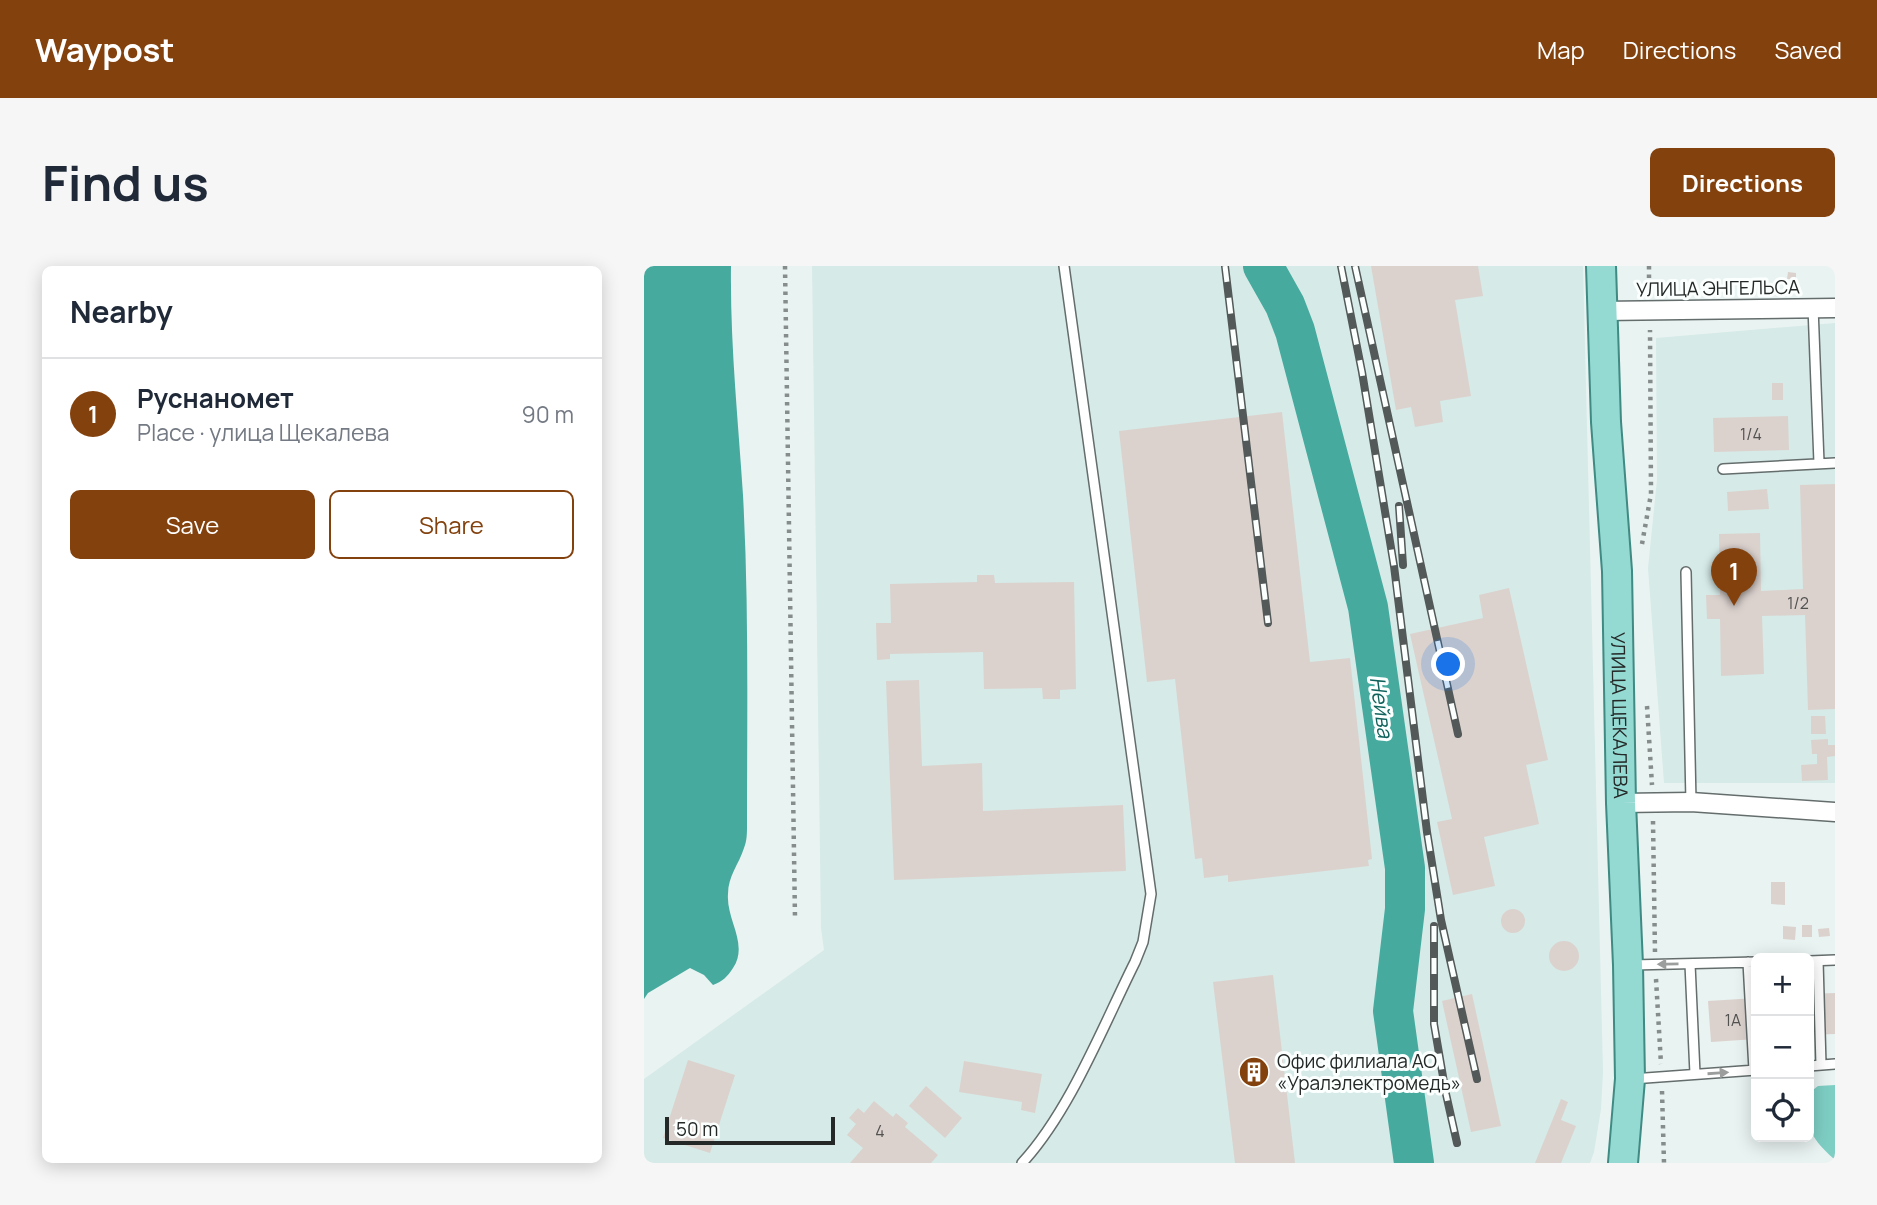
<!DOCTYPE html>
<html lang="en">
<head>
<meta charset="utf-8">
<style>
  :root { --surface:#fff; --page:#f6f6f7; --text:#1f2937; --muted:#747a83; --line:#e0e1e3; --accent:#83410d }
  body { margin:0; font-family:Manrope,sans-serif; background:var(--page); color:var(--text) }
  .controls { position:absolute; right:21px; bottom:21px; display:grid; overflow:hidden; border-radius:10px; box-shadow:0 4px 18px #0003 }
  .controls button { width:63px; height:63px; display:grid; place-items:center; padding:0; border:0; border-bottom:2px solid var(--line); background:var(--surface); color:var(--text); font:35px sans-serif }
  .scale { position:absolute; left:21px; bottom:18px; width:170px; box-sizing:border-box; padding-left:7px; border:4px solid #242827; border-top:0; font-size:19px; line-height:24px; white-space:nowrap; color:#242827; -webkit-text-stroke:5px #fbfffe; paint-order:stroke }
  .you { position:absolute; left:805px; top:399px; width:24px; height:24px; margin:-18px; border:5px solid #fff; border-radius:50%; background:#1a73e8; box-shadow:0 0 0 10px #1a73e833 }
  .badge { display:grid; place-items:center; width:46px; height:46px; border-radius:50%; background:var(--accent); color:#fff; font-size:23px; font-weight:700 }
  .pin { position:absolute; translate:-50% -58px; filter:drop-shadow(0 2px 4px #0008) }
  .pin::after { content:''; position:absolute; top:37px; width:24px; height:21px; background:inherit; clip-path:polygon(0 0,100% 0,50% 100%) }
  .list { margin:0; padding:0; list-style:none }
  h2 { display:flex; justify-content:space-between; align-items:center; height:91px; margin:0; padding:0 28px; font-size:30px }
  h2 small { font-size:23px; font-weight:400; color:var(--muted) }
  .list li { display:grid; grid-template-columns:46px 1fr auto; gap:21px; align-items:center; box-sizing:border-box; height:112px; padding:0 28px; border-top:2px solid var(--line) }
  .list b { display:block; font-size:26px; white-space:nowrap }
  .list p { margin:0; font-size:23px; white-space:nowrap; color:var(--muted) }
  .list em { font-size:23px; font-style:normal; color:var(--muted) }
  .actions { display:flex; gap:14px; padding:21px 28px }
  .actions a { flex:1; padding:16px 0; border:2px solid var(--accent); border-radius:10px; text-align:center; font-size:24px; color:var(--accent) }
  .actions .main { background:var(--accent); color:#fff }
  .icon { flex:none; width:38px; height:38px; fill:none; stroke:currentColor; stroke-width:2; stroke-linecap:round; stroke-linejoin:round }
  .map { position:relative; flex:none; width:1191px; height:897px; overflow:hidden; border-radius:10px }
  header { display:flex; align-items:center; gap:42px; box-sizing:border-box; height:98px; padding:0 35px; background:var(--accent); color:#fff }
  header strong { font-size:33px }
  nav { display:flex; gap:38px; margin-inline-start:auto; font-size:24px }
  .intro { display:flex; align-items:center; justify-content:space-between; box-sizing:border-box; height:168px; padding:0 42px }
  h1 { margin:0; font-size:49px }
  .button { padding:18px 32px; border-radius:10px; background:var(--accent); color:#fff; font-size:24px; font-weight:700 }
  main { display:flex; gap:42px; padding:0 42px }
  aside { flex:1; background:var(--surface); border-radius:10px; box-shadow:0 4px 18px #0003 }
  .map>svg:first-child { display:block }
</style>
</head>
<body>
<header>
<strong>Waypost</strong>
<nav><a>Map</a><a>Directions</a><a>Saved</a></nav>
</header>
<div class="intro"><h1>Find us</h1><a class="button">Directions</a></div>
<main>
<aside>
<h2>Nearby<small></small></h2>
<ul class="list">
<li><span class="badge">1</span><div><b>Руснаномет</b><p>Place · улица Щекалева</p></div><em>90 m</em></li>
</ul>
<div class="actions"><a class="main">Save</a><a>Share</a></div>
</aside>
<div class="map">
<svg width="1191" height="897" viewBox="0 0 1191 897">
  <rect width="100%" height="100%" fill="#e9f3f2"/>
  <path fill="#d6eae7" d="M168,0H939L959,806L957,843L950,886L946,897H0V813L180,684L177,662Z
    M1191,57V517H1020L1004,302L1013,214L1012,72Z"/>
  <path fill="#7ecec4" d="M1191,819V897H1188L1190,893C1162,867 1165,864 1165,827L1174,820Z"/>
  <path fill="#46aa9f" d="M0,0H87C86,77 94,152 99,229C105,339 103,449 103,560C103,567 103,575 100,582C95,598 84,610 84,628C82,654 105,678 89,702C83,711 79,715 69,719L60,709L46,702L4,727L0,733Z"/>
  <g fill="none" stroke-linecap="round" stroke-linejoin="round">
    <path stroke="#46aa9f" stroke-width="40" d="M619,0L641,39L651,65L724,341L761,602V643L749,745L770,897"/>
  </g>
  <path fill="#dbd2ce" d="M727,0H834L839,30L811,34L827,130L796,135L799,156L771,161L767,141L752,144Z
    M1144,6L1152,7V13H1143Z
    M1128,117H1139V134H1128Z
    M638,146L666,396L706,392L728,593L724,594L725,600L584,616V609L560,612L558,592L551,593L531,413L503,416L475,165Z
    M1144,150L1145,184L1070,186L1069,152Z
    M1191,218V443L1164,444L1161,349L1118,350L1120,408L1077,410L1076,353H1063L1062,329H1076L1075,268L1116,267L1117,325L1159,323L1156,219Z
    M1123,223L1125,243L1084,245L1083,226Z
    M333,309H350L351,317L430,316L432,423L416,424V433H399L398,422L340,423L339,386L246,388V393L233,394L232,357H247L246,318L333,316Z
    M865,322L904,494L882,499L895,558L840,571L851,620L809,629L793,556L808,553L766,368L839,352L835,329Z
    M275,414L278,500L338,497L339,545L479,539L482,605L250,614L242,415Z
    M1167,450H1181L1182,468H1167Z
    M1184,473V479H1191V490L1183,491L1184,514L1158,515L1157,499L1173,498V488H1168L1167,474Z
    M1127,616H1141V639L1127,638Z
    M857 655a12 12 0 1 1 24 0a12 12 0 1 1-24 0Z
    M1158,659H1168V671H1158Z
    M1139,660L1152,661L1151,674L1139,673Z
    M1185,662L1186,670L1175,671L1174,663Z
    M905 690a15 15 0 1 1 30 0a15 15 0 1 1-30 0Z
    M629,709L651,897H591L569,716Z
    M1191,727V768L1165,769V728Z
    M828,728L857,860L827,866L798,735Z
    M1112,732V773L1067,776L1064,735Z
    M44,794L91,809L66,887L19,872Z
    M320,795L398,808L391,847L377,844L378,836L315,826Z
    M282,820L318,852L301,872L265,840Z
    M917,833L924,836L917,854L932,860L917,897H891Z
    M230,835L249,851L252,847L264,857L261,861L294,889L287,897H206L219,882L203,869L212,858L205,852L214,842L220,847Z"/>
  <g fill="none" stroke-linecap="round" stroke-linejoin="round">
    <g stroke="#646d6c" stroke-width="12">
      <path id="service" d="M1169,41L1175,197
        M1079,203L1191,197
        M1042,306L1047,536
        M1165,695L1191,694
        M1174,695L1177,799
        M1104,696L1110,804
        M1046,698L1051,808
        M988,699L1112,696
        M1165,800L1191,798
        M988,813L1112,804
        M378,897C426,845 459,760 491,696L499,676L507,628L420,0"/>
    </g>
    <g stroke="#646d6c" stroke-width="21">
      <path id="minor" d="M958,45L1191,42
        M977,537L1047,536L1191,546"/>
    </g>
    <g stroke="#3f8a83" stroke-width="32">
      <g id="primary">
        <path id="s1" d="M957,0L962,156L973,305L977,537L984,699L986,813L979,897"/>
      </g>
    </g>
    <path stroke="#858c8b" stroke-width="4.5" stroke-dasharray="3.5 5" stroke-linecap="butt" d="M141,0L151,652
      M1005,0V27
      M998,278L1007,228L1006,64
      M1003,440L1008,519
      M1009,555L1011,687
      M1012,713L1017,798
      M1018,825L1020,897"/>
    <use href="#service" stroke="#fff" stroke-width="9"/>
    <use href="#minor" stroke="#fff" stroke-width="18"/>
    <use href="#primary" stroke="#94d9d2" stroke-width="28"/>
    <g stroke="#535958" stroke-width="8">
      <path id="rail" d="M581,0L624,357
        M697,0L718,106L750,300L783,566L797,654L833,813
        M711,0L814,468
        M755,240L759,299
        M790,660V758L802,828L813,877"/>
    </g>
    <use href="#rail" stroke="#fbfffe" stroke-width="5" stroke-dasharray="16" stroke-linecap="butt"/>
  </g>
  <defs><path id="oneway-solid" d="M-6-.8H1V-3.2L6.5 0L1 3.2V.8H-6Z" transform="scale(1.75)"/></defs>
  <g fill="#9c9e9e">
    <use href="#oneway-solid" transform="translate(1024 698) rotate(179)"/>
    <use href="#oneway-solid" transform="translate(1074 807) rotate(-4)"/>
  </g>
  <defs>
    <g id="building-disc" transform="scale(1.575)"><circle r="9.5" fill="#83410d" stroke="#fbfffe"/><path d="M-4-6H4V6H1V3H-1V6H-4ZM-2.5-4.3h1.7v1.8h-1.7ZM.8-4.3h1.7v1.8H.8ZM-2.5-1h1.7V.8h-1.7ZM.8-1h1.7V.8H.8Z" fill="#fff"/></g>
  </defs>
  <g fill-rule="evenodd">
    <use href="#building-disc" x="610" y="806"/>
  </g>
  <g text-anchor="middle" dominant-baseline="central" stroke-width="6" stroke-linejoin="round" paint-order="stroke">
    <g font-size="16" fill="#525251">
      <text x="1107" y="168">1/4</text>
      <text x="1154" y="337">1/2</text>
      <text x="1089" y="754">1А</text>
      <text x="236" y="865">4</text>
    </g>
    <g font-size="19" fill="#242827" stroke="#fbfffe">
      <text transform="translate(1074 22) rotate(-1)">УЛИЦА ЭНГЕЛЬСА</text>
      <text stroke="none"><textPath href="#s1" startOffset="450">УЛИЦА ЩЕКАЛЕВА</textPath></text>
    </g>
    <g font-size="19" fill="#242827" stroke="#fbfffe" text-anchor="start">
      <text x="633" y="795">Офис филиала АО<tspan x="633" dy="22">«Уралэлектромедь»</tspan></text>
    </g>
    <g font-size="21" font-style="italic" fill="#0f625b" stroke="#fbfffe">
      <text transform="translate(738 441) rotate(82)">Нейва</text>
    </g>
  </g>
</svg>
<div class="controls">
<button>+</button>
<button>−</button>
<button><svg class="icon" aria-label="locate" viewBox="0 0 24 24"><circle cx="12" cy="12" r="6"/><path d="M12 2v4M12 18v4M2 12h4M18 12h4"/></svg></button>
</div>
<div class="scale">50 m</div>
<div class="you"></div>
<div class="pin badge" style="left:1090px;top:340px">1</div>
</div>
</main>
</body>
</html>
